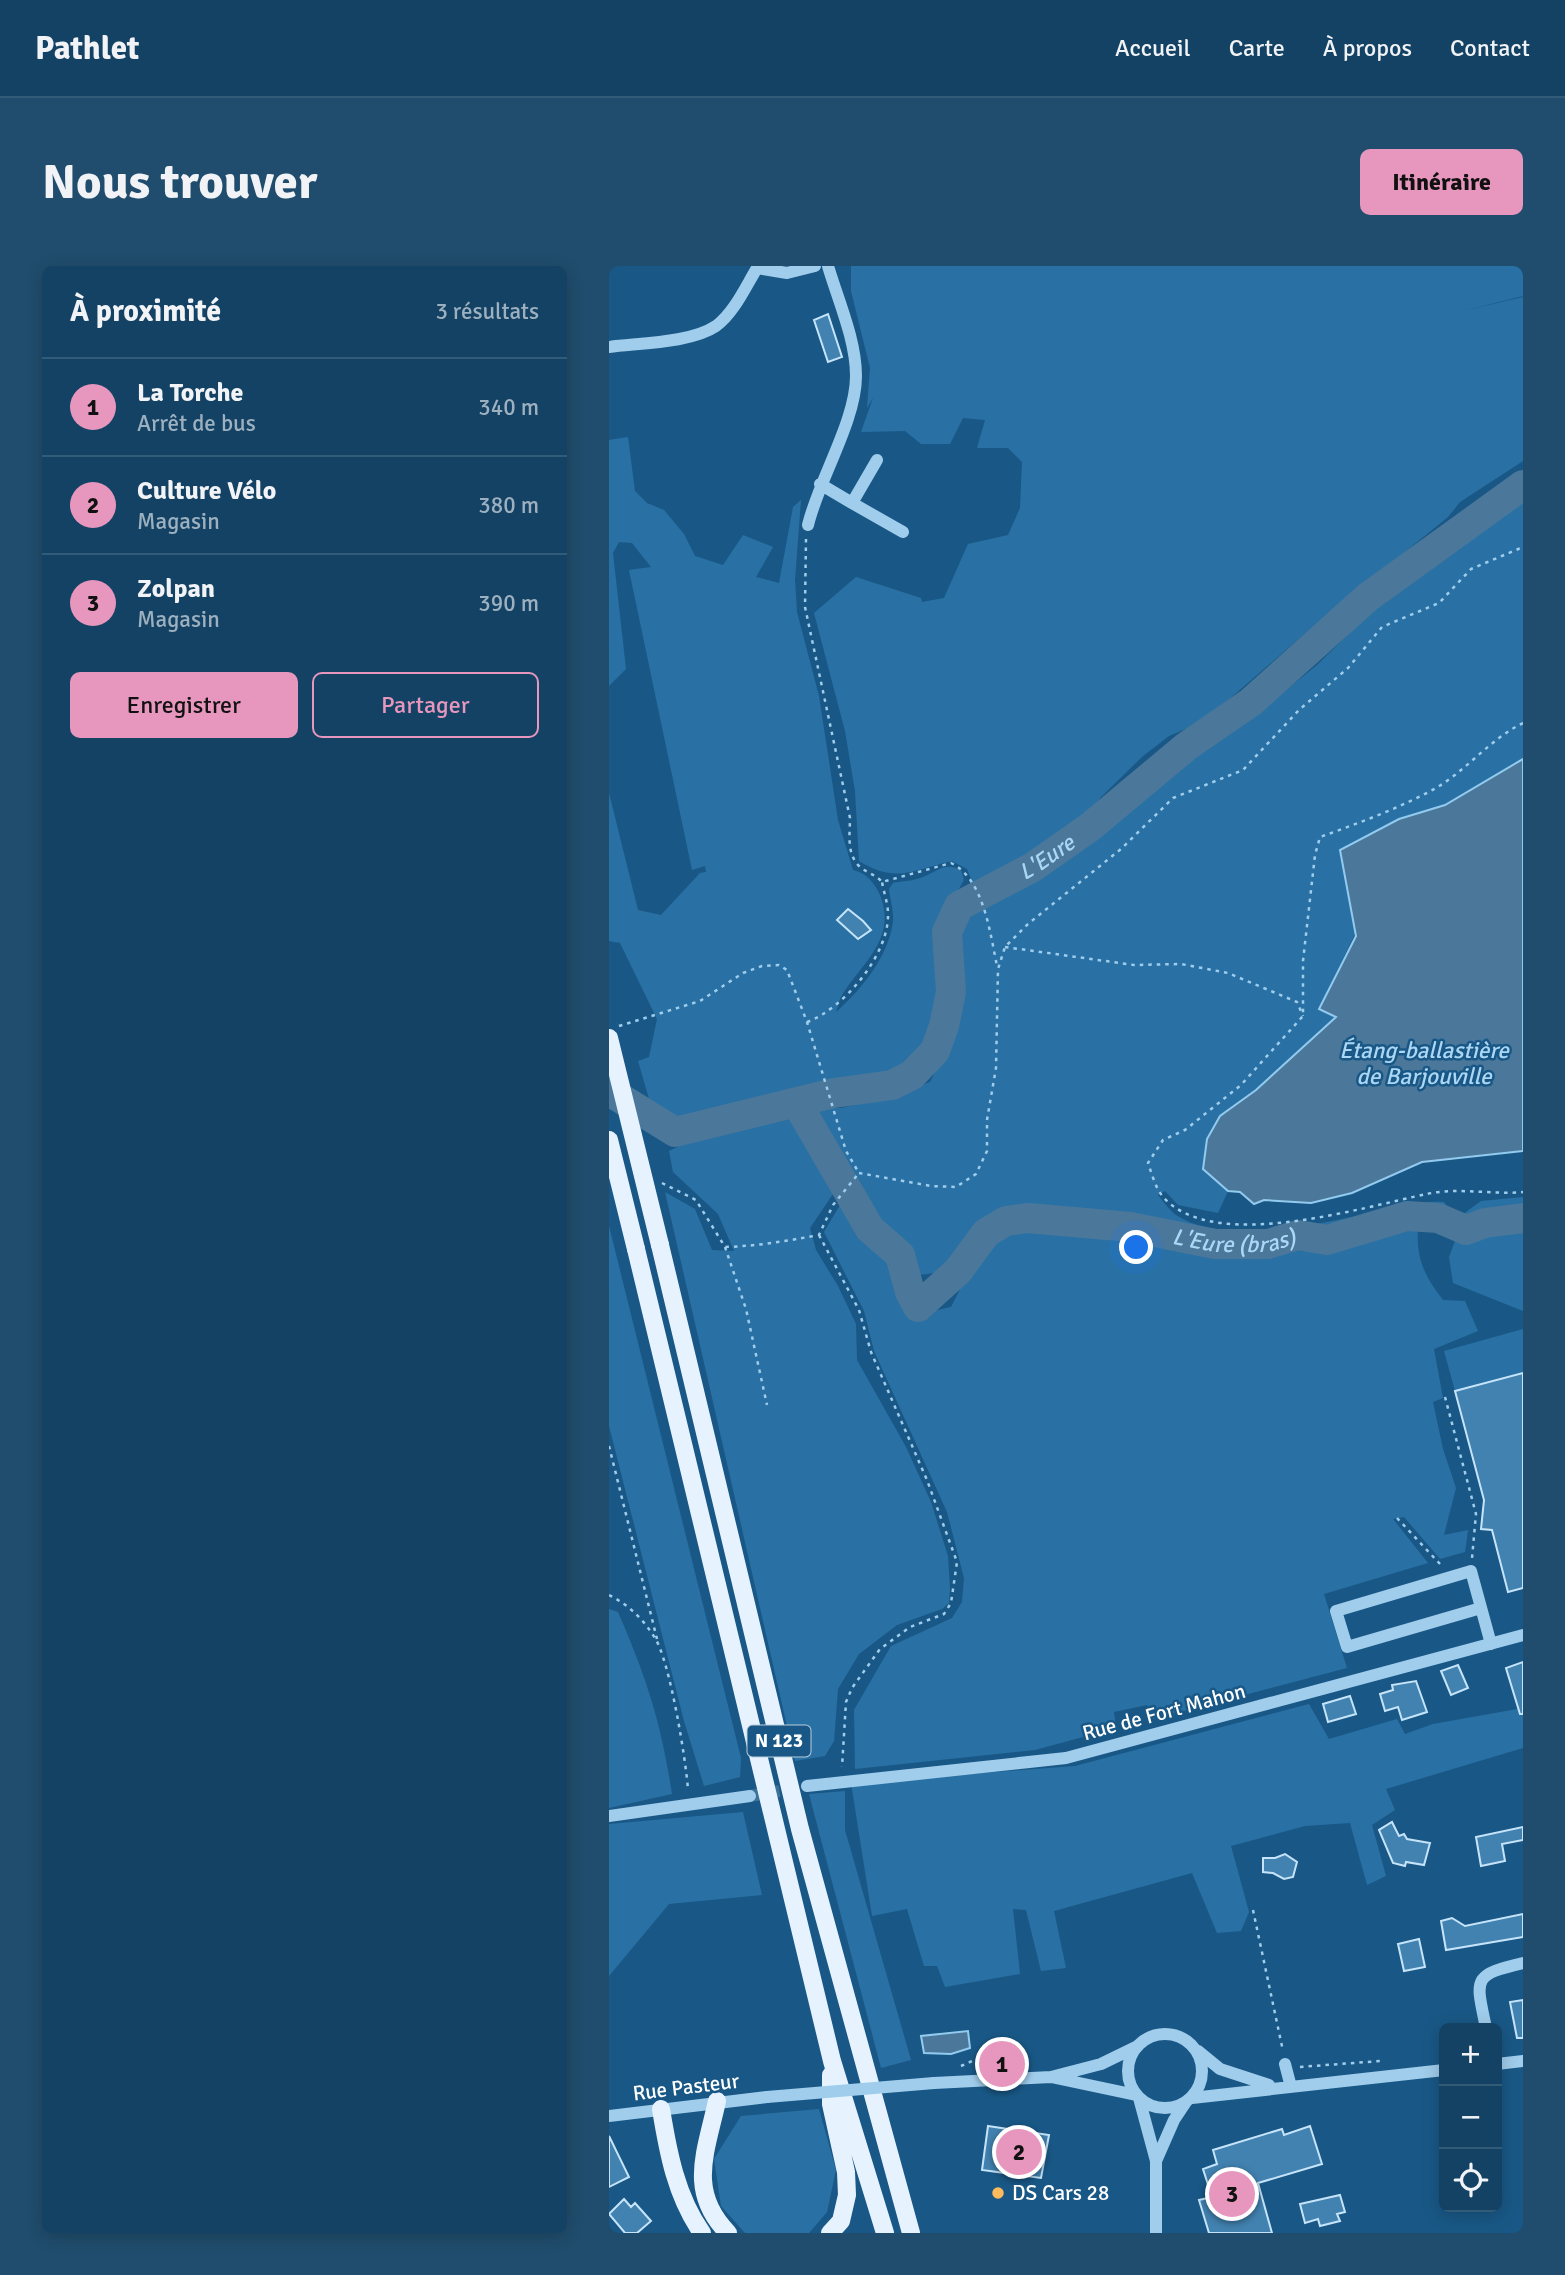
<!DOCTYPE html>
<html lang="fr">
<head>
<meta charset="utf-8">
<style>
  :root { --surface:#134264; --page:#204d6d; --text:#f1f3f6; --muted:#9db0bf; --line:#325b78; --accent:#e797bd }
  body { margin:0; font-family:Signika,sans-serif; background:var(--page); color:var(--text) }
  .controls { position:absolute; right:21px; bottom:21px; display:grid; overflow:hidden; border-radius:10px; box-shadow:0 4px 18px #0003 }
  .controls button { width:63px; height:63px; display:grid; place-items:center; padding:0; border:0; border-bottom:2px solid var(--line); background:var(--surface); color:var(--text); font:35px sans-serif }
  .you { position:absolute; left:528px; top:982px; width:24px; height:24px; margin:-18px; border:5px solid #fff; border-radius:50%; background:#1a73e8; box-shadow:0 0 0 10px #1a73e833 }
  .badge { display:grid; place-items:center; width:46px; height:46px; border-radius:50%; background:var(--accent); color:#111; font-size:23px; font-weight:700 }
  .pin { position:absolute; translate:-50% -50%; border:4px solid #fff; box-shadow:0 2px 7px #0006 }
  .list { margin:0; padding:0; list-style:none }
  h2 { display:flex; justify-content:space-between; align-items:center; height:91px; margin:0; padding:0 28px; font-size:30px }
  h2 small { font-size:23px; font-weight:400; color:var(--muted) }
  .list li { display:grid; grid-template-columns:46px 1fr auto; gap:21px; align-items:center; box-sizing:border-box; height:98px; padding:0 28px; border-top:2px solid var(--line) }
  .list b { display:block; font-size:26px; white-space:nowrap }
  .list p { margin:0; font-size:23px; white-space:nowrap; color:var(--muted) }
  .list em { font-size:23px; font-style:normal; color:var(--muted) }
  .actions { display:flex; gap:14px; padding:21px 28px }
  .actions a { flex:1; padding:16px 0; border:2px solid var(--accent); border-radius:10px; text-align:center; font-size:24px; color:var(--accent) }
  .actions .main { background:var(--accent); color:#111 }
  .icon { flex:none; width:38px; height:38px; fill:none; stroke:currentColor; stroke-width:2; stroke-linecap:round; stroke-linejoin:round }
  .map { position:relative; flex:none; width:914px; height:1967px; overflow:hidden; border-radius:10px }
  header { display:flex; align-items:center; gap:42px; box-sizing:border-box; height:98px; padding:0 35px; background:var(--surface); border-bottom:2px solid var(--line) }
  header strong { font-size:33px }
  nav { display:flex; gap:38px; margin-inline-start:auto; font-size:24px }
  .intro { display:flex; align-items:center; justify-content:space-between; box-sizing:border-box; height:168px; padding:0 42px }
  h1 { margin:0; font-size:49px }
  .button { padding:18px 32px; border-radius:10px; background:var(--accent); color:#111; font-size:24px; font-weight:700 }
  main { display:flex; gap:42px; padding:0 42px }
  aside { flex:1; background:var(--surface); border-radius:10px; box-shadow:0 4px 18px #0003 }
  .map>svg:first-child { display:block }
</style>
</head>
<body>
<header>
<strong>Pathlet</strong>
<nav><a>Accueil</a><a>Carte</a><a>À propos</a><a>Contact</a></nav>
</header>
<div class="intro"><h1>Nous trouver</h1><a class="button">Itinéraire</a></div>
<main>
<aside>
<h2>À proximité<small>3 résultats</small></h2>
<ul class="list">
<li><span class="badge">1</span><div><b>La Torche</b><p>Arrêt de bus</p></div><em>340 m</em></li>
<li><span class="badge">2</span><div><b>Culture Vélo</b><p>Magasin</p></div><em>380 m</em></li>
<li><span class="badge">3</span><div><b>Zolpan</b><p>Magasin</p></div><em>390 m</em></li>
</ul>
<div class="actions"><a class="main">Enregistrer</a><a>Partager</a></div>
</aside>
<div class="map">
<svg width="914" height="1967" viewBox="0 0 914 1967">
  <rect width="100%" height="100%" fill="#195886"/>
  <path fill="#2971a4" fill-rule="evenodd" d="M242,0H914V30L854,45L914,31V195L851,236L839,251L700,364L595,455L560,470L534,490L492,531L464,568L367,625L358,603L343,595C304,604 287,618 250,595L246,525L236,465L205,347L247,311L312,332L313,336L335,332L359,278L399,269L411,242L413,196L399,182H368L376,154L354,152L341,178H312L296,165L252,166L264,132L258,142L261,102L242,25Z
    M19,171L26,225L38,237L55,244L75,268L86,290L114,299L134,269L164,281L147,311L170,317L184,241L192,234L186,314L188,346L210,430L229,554L244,604C257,607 265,616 271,629C289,674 251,698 232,731C230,735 229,741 227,746C252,724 280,690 284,655C285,645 281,633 280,623L284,617C293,615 305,615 314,611C330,605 334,596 352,604L355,614L336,647L325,679L335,743L323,772L305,801L276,812L239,813L225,817L214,827L153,842L68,859L43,843L29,795L40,791L48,753L11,677L0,675V527L29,644L52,649L91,607L97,606L96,600L83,604L20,304L42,301L23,277L10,276L4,287L17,403L0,420V174Z
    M914,234V493L836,539L790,553L731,584L746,668L710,743L728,750L647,824L611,850L598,873L594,902L619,925L609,947L569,939L556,925L549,929C554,935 560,944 567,949C613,980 710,958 762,947C786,942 810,934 835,936L842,945L809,963C807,993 816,1011 834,1034L856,1035L869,1065L825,1083L834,1132L824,1136L834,1183L847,1222L835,1269L859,1264L856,1286L831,1293L795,1251L784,1253L819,1297L715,1328L738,1402L544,1453L538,1439L505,1446L507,1462L426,1484L246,1503L245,1444L282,1380L343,1352L353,1336L355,1312L338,1246L265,1085L255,1045L215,966L231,939L224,928L201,962L207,984L229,1020L247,1058L248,1094L297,1181L322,1236L339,1290L341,1323L340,1337L333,1343L288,1359L250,1388L229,1423L225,1475L216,1490L186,1495L56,926L86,943L103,984L125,985L109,948L64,906L60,885L93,869L120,868L206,842H232L281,831L321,816L342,774L350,737L344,670L354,649L455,589L533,522L655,442L708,399L802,307L896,242ZM403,939L372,982L342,1041L297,1051V1006C345,1021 370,966 403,939Z
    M914,931V1045L844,1017L840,991L847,972L871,967L846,954L872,935Z
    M0,960L132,1492L131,1511L95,1520L75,1455L0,1160Z
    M914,1063V1107L846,1125L835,1085Z
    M0,1343L9,1346C38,1413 52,1456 63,1528L0,1542Z
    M700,1438L720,1473L788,1453L796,1468L824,1458L914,1442V1482L777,1523L786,1544L763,1559L777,1610L758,1619L741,1557L696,1560L622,1580L640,1646L632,1665L608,1667L583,1607L445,1645L457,1702L432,1705L417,1644L404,1643L411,1708L336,1721L328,1700H315L298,1643L263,1650L242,1517L466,1500Z
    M236,1525V1564L302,1794L272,1802L200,1528Z
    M134,1546L153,1629L60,1638L0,1710V1558Z
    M210,1843L227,1904L218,1946L200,1967H136L112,1940L105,1893L132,1850Z"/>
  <path fill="#4b789a" stroke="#93caef" stroke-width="2" d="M914,493V885L813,896L743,927L702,937L655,934L645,938L631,926L619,925L594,903L598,873L611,850L647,824L727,751L710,743L747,670L731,584L790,553L836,539Z
    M359,1765L361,1782L342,1788L315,1787L312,1770Z"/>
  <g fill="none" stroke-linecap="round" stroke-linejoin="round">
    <g stroke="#4b789a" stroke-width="30">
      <path id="s1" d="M0,825L66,866L225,827L283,819L303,809L326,785L335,760L342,726L338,666L350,640L424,601L481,561L578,480L642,436L759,331L914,219"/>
      <path id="s2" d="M189,839L261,963L291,989L301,1026L309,1041L349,1005L377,967L397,955L419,952L521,961L606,978H659L689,969L718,974L798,950L829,952L857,964L876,957L914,952"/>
    </g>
  </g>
  <path fill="#4282b0" stroke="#c6e4f9" stroke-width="2" d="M219,48L233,91L219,96L205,54Z
    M239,643L254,655L262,664L249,673L228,654Z
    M914,1107V1322L899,1326L883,1264L872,1263L875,1234L846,1125Z
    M914,1396V1448H911L897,1402Z
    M849,1399L859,1422L842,1429L832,1405Z
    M807,1415L818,1446L793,1454L789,1441L776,1445L771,1428L784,1424L783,1419Z
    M741,1430L747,1448L719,1456L714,1438Z
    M783,1556L790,1570L795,1568L798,1573L821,1577L815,1599L797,1596L796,1600L784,1597L770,1564Z
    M914,1561V1574L893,1578L896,1595L872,1600L867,1571Z
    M676,1588L688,1596L684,1611L675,1613L664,1607L654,1606V1592H666Z
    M914,1648V1671L837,1684L832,1655L843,1652L856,1660Z
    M810,1673L816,1701L795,1705L789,1678Z
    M914,1734V1772H908L901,1736Z
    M379,1860L440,1869L432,1912L373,1904Z
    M701,1860L713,1898L649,1917L663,1967H600L590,1934L603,1931L594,1903L608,1898L604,1884L673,1863L675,1869Z
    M0,1870L20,1911L0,1921Z
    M731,1929L736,1946L728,1948L731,1955L711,1960L709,1953L696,1957L691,1938Z
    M15,1933L22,1941L26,1937L42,1955L28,1967H16L0,1948Z"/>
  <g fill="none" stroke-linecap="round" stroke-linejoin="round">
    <path stroke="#3c7198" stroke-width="12" stroke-dasharray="12 6" stroke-linecap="butt" d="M141,1530L189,1522"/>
    <path stroke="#a0cdec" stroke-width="2.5" stroke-dasharray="3.5 5" stroke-linecap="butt" d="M197,273L196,341L241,552C241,568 237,588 251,601C258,607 266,608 273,616L342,597C375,613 381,667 388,700
      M914,457C881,473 858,504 827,522C791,542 750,557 711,571L706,589L694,695V750L632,819L576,864L554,874L539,897C543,908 546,921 554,931C605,988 753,941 818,928C848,921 883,929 914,926
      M396,681L525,699L572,698L619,707L688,736L694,750
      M198,756C234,743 280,689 279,648C279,638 275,627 273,616
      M10,760L91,735L134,707L153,700L170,699L178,704L198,756L237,885L250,907
      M250,907L322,920L347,921L367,908L378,885V854L387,802L389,703L396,681L419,658L512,583L564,532L634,504L690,444L739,402L773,361L830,337L862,303L914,281
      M53,917L87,934L116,981C150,980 177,975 210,969L224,939L250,907
      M210,969L250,1044L262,1086L318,1214L348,1296L342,1337L335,1348L301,1361L271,1383L243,1422L237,1436L233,1501
      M116,981L137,1043L158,1139
      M836,1131L867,1248L863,1292
      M0,1180L48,1373
      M788,1252L831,1298
      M0,1329C20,1339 34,1353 46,1372C61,1396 77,1494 79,1524
      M644,1644L674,1785
      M352,1800L383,1786L396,1784
      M691,1801L771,1795"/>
    <path stroke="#a0cdec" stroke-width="12" d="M0,81C30,77 82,77 107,60C125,47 137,20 148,2L178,7L206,0
      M268,194L243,237L294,266
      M211,218L243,237
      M199,259C210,213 247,155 247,110C247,74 229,34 219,0
      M872,1342L738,1381L727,1345L862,1305L882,1378
      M198,1520L457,1492L914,1369
      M0,1550L141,1530
      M877,1762C867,1713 862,1709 914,1697
      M519 1805a37 37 0 1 1 74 0a37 37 0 1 1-74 0Z
      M589,1785L611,1803L660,1819
      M676,1798L682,1821
      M888,1798L914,1795
      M442,1811L492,1798L529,1780
      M325,1817L442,1811L527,1829
      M530,1832L547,1895
      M583,1832L835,1804
      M0,1850L158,1831
      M547,1967V1895L565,1854L577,1836"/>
    <path stroke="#e6f3ff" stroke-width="18" d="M51,979L191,1563L302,1967
      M27,983L223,1795L276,1967
      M108,1835C97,1886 78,1925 119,1967
      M52,1843C59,1886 67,1930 93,1967
      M221,1967L232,1955L238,1929L237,1906L222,1838V1809"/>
    <path stroke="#a0cdec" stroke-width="12" d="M158,1831L325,1817"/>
    <path stroke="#e6f3ff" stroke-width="18" d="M0,772L51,979
      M0,874L27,983"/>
  </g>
  <circle fill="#ffba5c" stroke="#195886" stroke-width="2.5" cx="389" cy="1927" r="7"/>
  <g text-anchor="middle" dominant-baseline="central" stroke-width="5" stroke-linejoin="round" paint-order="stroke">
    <rect fill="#195886" stroke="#bacddb" stroke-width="2" x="138.5" y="1459.5" width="63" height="31" rx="5"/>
    <g font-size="19" font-weight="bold" fill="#fff">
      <text x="170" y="1475">N 123</text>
    </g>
    <g font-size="21" fill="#fff" stroke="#195886">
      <text transform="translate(555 1446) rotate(-15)">Rue de Fort Mahon</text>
      <text transform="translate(77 1821) rotate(-7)">Rue Pasteur</text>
    </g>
    <g font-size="21" fill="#fff" stroke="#195886" text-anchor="start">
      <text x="403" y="1927">DS Cars 28</text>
    </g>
    <g font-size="23" font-style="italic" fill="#acd7f4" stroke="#195886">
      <text stroke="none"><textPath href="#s1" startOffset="606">L'Eure</textPath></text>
      <text x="815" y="784">Étang-ballastière<tspan x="815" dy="26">de Barjouville</tspan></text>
      <text stroke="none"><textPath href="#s2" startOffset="593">L'Eure (bras)</textPath></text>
    </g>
  </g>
</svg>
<div class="controls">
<button>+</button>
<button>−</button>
<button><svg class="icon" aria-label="locate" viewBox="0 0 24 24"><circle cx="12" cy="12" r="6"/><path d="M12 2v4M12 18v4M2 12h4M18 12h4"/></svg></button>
</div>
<div class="you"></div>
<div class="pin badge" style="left:393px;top:1798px">1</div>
<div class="pin badge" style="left:410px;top:1886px">2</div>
<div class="pin badge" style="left:623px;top:1928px">3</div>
</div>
</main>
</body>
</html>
